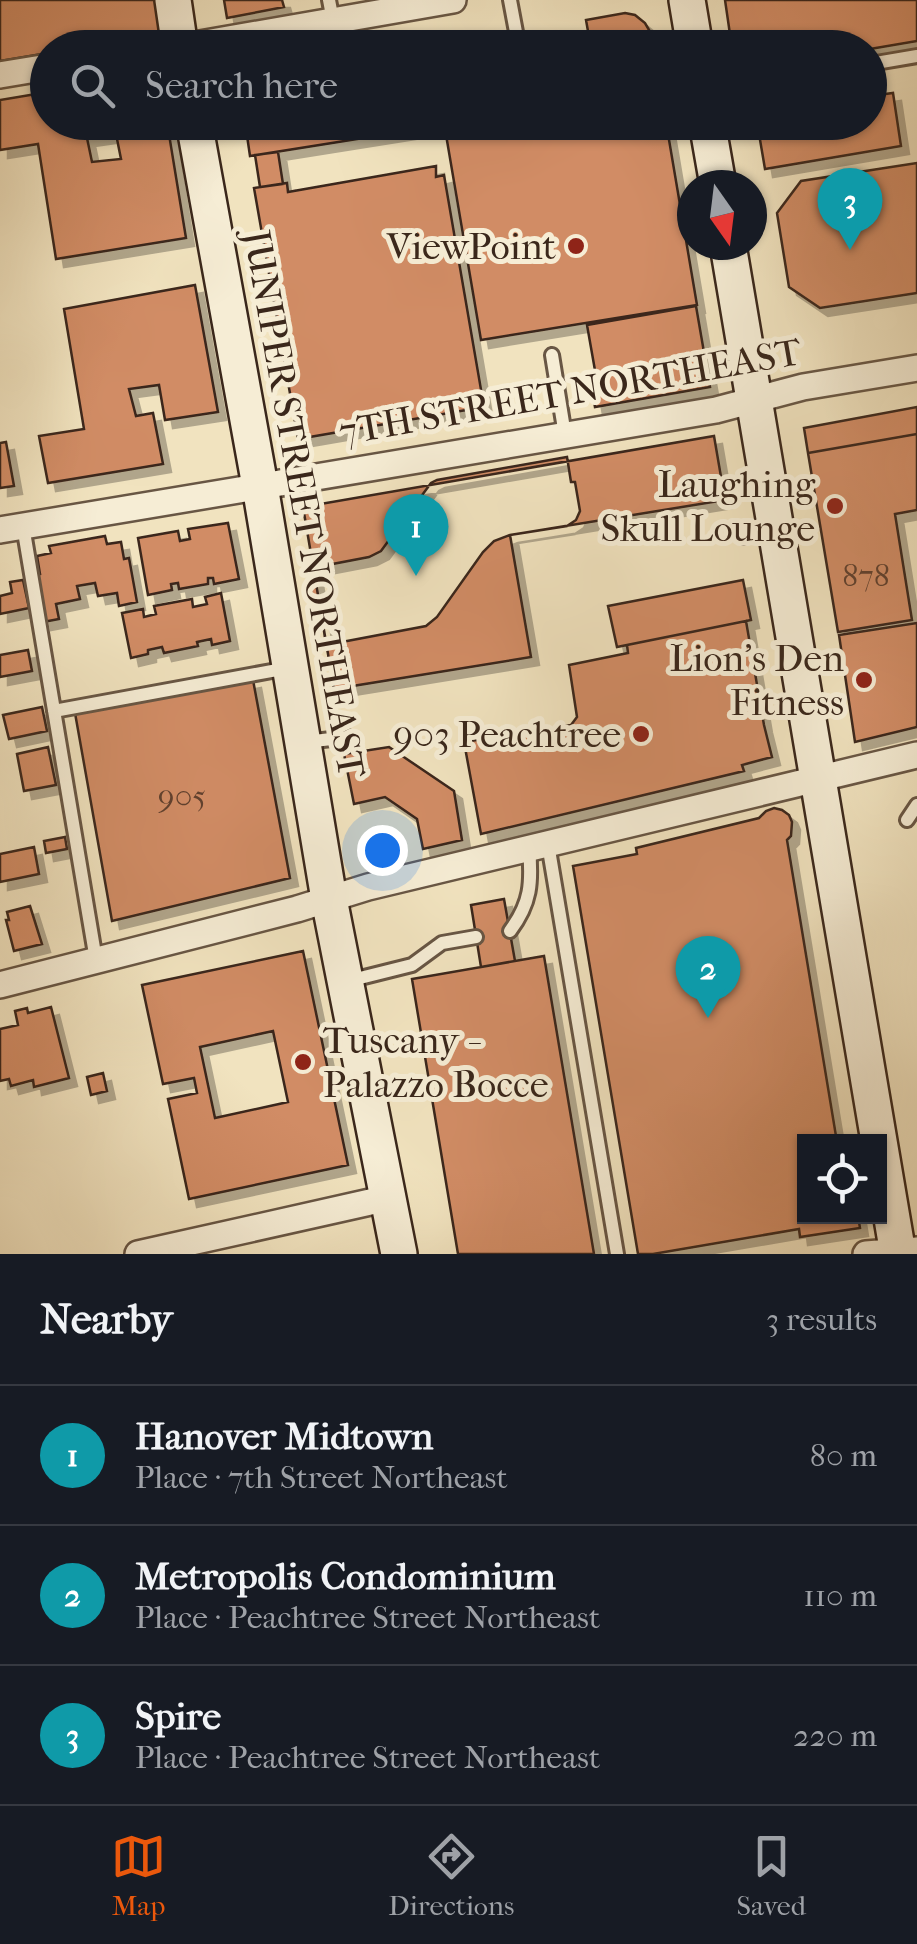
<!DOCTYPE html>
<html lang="en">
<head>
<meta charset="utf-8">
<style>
  :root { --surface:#171b24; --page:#20242c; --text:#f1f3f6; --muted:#9ea1a6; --line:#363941; --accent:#ea580c }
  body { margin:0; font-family:"IM FELL French Canon",serif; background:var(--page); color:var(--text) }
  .controls { position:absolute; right:30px; bottom:30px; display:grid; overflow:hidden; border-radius:0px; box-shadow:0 2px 8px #0004 }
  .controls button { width:90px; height:90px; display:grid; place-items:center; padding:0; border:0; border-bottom:2px solid var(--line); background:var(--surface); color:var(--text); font:50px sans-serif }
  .compass { position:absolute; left:677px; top:170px; width:90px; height:90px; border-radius:50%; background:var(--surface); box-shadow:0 2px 8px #0004; rotate:166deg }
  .you { position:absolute; left:382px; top:850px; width:35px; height:35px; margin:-25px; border:8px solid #fff; border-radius:50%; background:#1a73e8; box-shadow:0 0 0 15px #1a73e833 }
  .badge { display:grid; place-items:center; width:65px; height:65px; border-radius:50%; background:var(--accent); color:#fff; font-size:32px; font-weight:700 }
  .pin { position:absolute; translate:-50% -82px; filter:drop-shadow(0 2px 5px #0008) }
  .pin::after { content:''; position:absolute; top:52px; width:35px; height:30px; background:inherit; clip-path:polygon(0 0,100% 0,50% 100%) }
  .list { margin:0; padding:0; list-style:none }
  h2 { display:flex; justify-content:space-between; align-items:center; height:130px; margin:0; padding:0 40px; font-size:42px }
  h2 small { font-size:32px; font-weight:400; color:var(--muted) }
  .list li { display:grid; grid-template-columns:65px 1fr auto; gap:30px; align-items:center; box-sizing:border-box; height:140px; padding:0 40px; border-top:2px solid var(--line) }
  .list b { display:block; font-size:38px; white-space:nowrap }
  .list p { margin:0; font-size:32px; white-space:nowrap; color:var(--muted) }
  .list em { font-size:32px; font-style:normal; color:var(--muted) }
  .icon { flex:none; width:55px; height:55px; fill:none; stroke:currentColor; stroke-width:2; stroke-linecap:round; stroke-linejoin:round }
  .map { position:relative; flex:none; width:917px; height:1254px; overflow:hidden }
  .search { position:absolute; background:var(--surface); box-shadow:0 2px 8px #0004; left:30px; right:30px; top:30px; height:110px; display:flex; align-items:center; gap:25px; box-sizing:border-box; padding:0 35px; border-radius:55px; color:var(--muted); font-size:38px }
  .sheet { height:550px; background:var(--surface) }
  nav { display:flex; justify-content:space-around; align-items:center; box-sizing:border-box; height:140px; border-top:2px solid var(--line); background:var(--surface); font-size:28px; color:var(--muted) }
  nav a { display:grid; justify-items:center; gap:5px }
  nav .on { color:var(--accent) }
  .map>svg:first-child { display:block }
</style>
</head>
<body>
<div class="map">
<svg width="917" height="1254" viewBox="0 0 917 1254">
  <defs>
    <filter id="shadow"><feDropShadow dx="8" dy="8" stdDeviation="0" flood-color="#0004"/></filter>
  </defs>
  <rect width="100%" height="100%" fill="#f1e3bf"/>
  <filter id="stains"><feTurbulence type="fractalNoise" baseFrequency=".002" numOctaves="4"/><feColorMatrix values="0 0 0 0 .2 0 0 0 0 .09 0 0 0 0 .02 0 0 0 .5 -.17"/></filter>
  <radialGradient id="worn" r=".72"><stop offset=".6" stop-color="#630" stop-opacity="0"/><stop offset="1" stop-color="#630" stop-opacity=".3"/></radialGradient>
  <path fill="#d18c65" stroke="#3a271b" stroke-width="2.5" fill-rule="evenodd" filter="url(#shadow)" d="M0,0H157L162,34L82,48H48V53L0,61Z
    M224,0H282L284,7L227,18Z
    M725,0H917V41L870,49L732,48Z
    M625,13L635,15L645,23L652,35L654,48H591L586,20Z
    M425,38L427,48H368L388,44Z
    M48,92V122H105L108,135L87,138L92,162L121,159L115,129L152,122H167L186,238L56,259L38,144L0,150V100Z
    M893,93L901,146L765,169L757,122H870V96Z
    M245,122H438L439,126L250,156Z
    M666,122L697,305L481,340L444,123Z
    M278,152L283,184L260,187L255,155Z
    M917,163V293L820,308L789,287L777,213L801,181Z
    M436,166V177L444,175L484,407L298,439L254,188L287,183L288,192Z
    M195,285L218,412L165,420L159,385L129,389L136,416L153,413L163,464L48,483L39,436L84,429L64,309Z
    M696,306L710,387L595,407L590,377L596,376L587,325Z
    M917,407V434L808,453L804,428Z
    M917,434V510L895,514L912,620L838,632L808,453Z
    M714,436L725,500L510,535L531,657L334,689L303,507Z
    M6,442L14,486L0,488V443Z
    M567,457L571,482H575L580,511L576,520L567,526L510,535L494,541L483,552L437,617L426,626L326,645L322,617L316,618L309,581L312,571L317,567L369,557L381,551L431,483L437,480Z
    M228,523L239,579L214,584L213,578H208V584L179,589L178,583L171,584L172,590L148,595L138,538L178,531L180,541L190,539L188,529Z
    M105,536L107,544L121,542L124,559L129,558L137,602L119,606L117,593L98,596L95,583L77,586L80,599L56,604L59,619L43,622L34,575L40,574L37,556L51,553L49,546Z
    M23,580L29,608L0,614V596L12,593L10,582Z
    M743,580L751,620L617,647L608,606Z
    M221,593L230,641L212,645L211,639L197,642L198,646L164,653L162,647L148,650V654L131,658L122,613L143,609L144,617L156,614L154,606L192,599L193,607L207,604L205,597Z
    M746,621L764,725L772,757L742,765L744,771L481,834L464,742L571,725L577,717L569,665L628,653L627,645Z
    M917,623V727L855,742L839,635Z
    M28,650L32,671L0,677V655Z
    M253,680L290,878L112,921L75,713Z
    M42,707L47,731L9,739L3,715Z
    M48,747L56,785L24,791L17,754Z
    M389,747L454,791L462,840L423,849L417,819L385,797L354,804L344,754Z
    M774,808L782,810L789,815L792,822L791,836L787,840L837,1142H804V1216H858L860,1228L800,1237L799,1229L653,1254H638L573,866L637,854L636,848L759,818L766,811Z
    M65,837L67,849L46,853L44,841Z
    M34,847L39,874L0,882V854Z
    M504,899L515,961L481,967L471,905Z
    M30,906L42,944L14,951L6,920H9L7,912Z
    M303,951L348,1165L189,1199L168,1099L197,1093L194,1078L163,1084L142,985ZM273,1031L288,1102L215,1118L200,1047Z
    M544,956L594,1254H458L412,979Z
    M51,1007L69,1078L34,1087L33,1080L11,1086L9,1079L0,1081V1029L18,1025L15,1011L27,1008L28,1013Z
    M103,1073L107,1091L91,1095L87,1077Z"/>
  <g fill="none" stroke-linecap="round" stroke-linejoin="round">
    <g stroke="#685644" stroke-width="18">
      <path id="service" d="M329,0L333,21
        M510,0L519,48
        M870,64L917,56
        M552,355L565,435
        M23,526L96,960
        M742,537L773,530
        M54,711L288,668
        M306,742L348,737
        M907,820L917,805
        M548,844L617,1254
        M510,931C531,903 532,883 529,848
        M348,981L412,965L442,943L476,937"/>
    </g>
    <g stroke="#685644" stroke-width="30">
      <path id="minor" d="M177,48L453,0
        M0,75L48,67
        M0,530L716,410L803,387L917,368
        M0,985L297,909L368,887L917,755
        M138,1254L388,1198
        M866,1254L917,1250"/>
    </g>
    <g stroke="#3a271b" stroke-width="40">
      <path id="secondary" d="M173,0L180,48
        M687,0L695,48
        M194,122L260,486L329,899L399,1254
        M707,122L718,185
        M728,245L898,1254"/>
    </g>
    <use href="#service" stroke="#f6edd5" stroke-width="12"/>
    <use href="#minor" stroke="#f6edd5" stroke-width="25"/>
    <use href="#secondary" stroke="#f6edd5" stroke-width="35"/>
  </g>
  <g fill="#8f2418" stroke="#f6edd5" stroke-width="4">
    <circle cx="576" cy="246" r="10"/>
    <circle cx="835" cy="506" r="10"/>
    <circle cx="864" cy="680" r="10"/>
    <circle cx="641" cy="734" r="10"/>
    <circle cx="303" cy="1062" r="10"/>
  </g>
  <g text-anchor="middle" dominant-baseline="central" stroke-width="10" stroke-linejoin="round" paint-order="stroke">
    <g font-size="32" fill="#60402e">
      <text x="866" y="575">878</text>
      <text x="182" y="795">905</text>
    </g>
    <g font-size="38" fill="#3a271b" stroke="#f6edd5" text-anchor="end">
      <text x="556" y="246">ViewPoint</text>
      <text x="815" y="484">Laughing<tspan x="815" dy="44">Skull Lounge</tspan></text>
      <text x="844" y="658">Lion's Den<tspan x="844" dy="44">Fitness</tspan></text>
      <text x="621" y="734">903 Peachtree</text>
      <text x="323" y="1040" text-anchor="start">Tuscany -<tspan x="323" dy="44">Palazzo Bocce</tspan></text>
    </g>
    <g font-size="38" fill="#3a271b" stroke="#f6edd5">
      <text transform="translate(570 392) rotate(-10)">7TH STREET NORTHEAST</text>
      <text transform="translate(304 504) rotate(80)">JUNIPER STREET NORTHEAST</text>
    </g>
  </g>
  <rect width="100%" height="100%" filter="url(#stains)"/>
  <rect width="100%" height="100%" fill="url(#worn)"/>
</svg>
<div class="controls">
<button><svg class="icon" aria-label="locate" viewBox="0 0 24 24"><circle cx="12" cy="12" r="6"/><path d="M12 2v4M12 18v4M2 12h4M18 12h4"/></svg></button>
</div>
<svg class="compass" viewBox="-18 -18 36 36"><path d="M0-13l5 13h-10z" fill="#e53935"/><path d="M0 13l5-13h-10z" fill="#9ea1a6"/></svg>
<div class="you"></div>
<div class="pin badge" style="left:416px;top:576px;background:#0f9aa8">1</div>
<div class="pin badge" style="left:708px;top:1018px;background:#0f9aa8">2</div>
<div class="pin badge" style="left:850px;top:250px;background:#0f9aa8">3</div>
<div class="search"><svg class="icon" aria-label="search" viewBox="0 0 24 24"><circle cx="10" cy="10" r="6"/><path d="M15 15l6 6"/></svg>Search here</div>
</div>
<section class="sheet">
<h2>Nearby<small>3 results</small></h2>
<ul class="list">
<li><span class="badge" style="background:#0f9aa8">1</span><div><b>Hanover Midtown</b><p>Place · 7th Street Northeast</p></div><em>80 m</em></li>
<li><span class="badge" style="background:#0f9aa8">2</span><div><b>Metropolis Condominium</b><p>Place · Peachtree Street Northeast</p></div><em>110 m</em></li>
<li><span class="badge" style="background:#0f9aa8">3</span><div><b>Spire</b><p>Place · Peachtree Street Northeast</p></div><em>220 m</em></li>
</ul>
</section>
<nav>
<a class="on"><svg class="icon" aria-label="map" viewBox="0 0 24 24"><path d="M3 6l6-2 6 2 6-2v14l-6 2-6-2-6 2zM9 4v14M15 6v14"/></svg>Map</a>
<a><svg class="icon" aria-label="directions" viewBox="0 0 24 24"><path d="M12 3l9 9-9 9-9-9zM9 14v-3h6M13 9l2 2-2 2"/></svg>Directions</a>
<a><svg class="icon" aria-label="saved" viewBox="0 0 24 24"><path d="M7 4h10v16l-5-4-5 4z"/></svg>Saved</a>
</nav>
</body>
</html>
